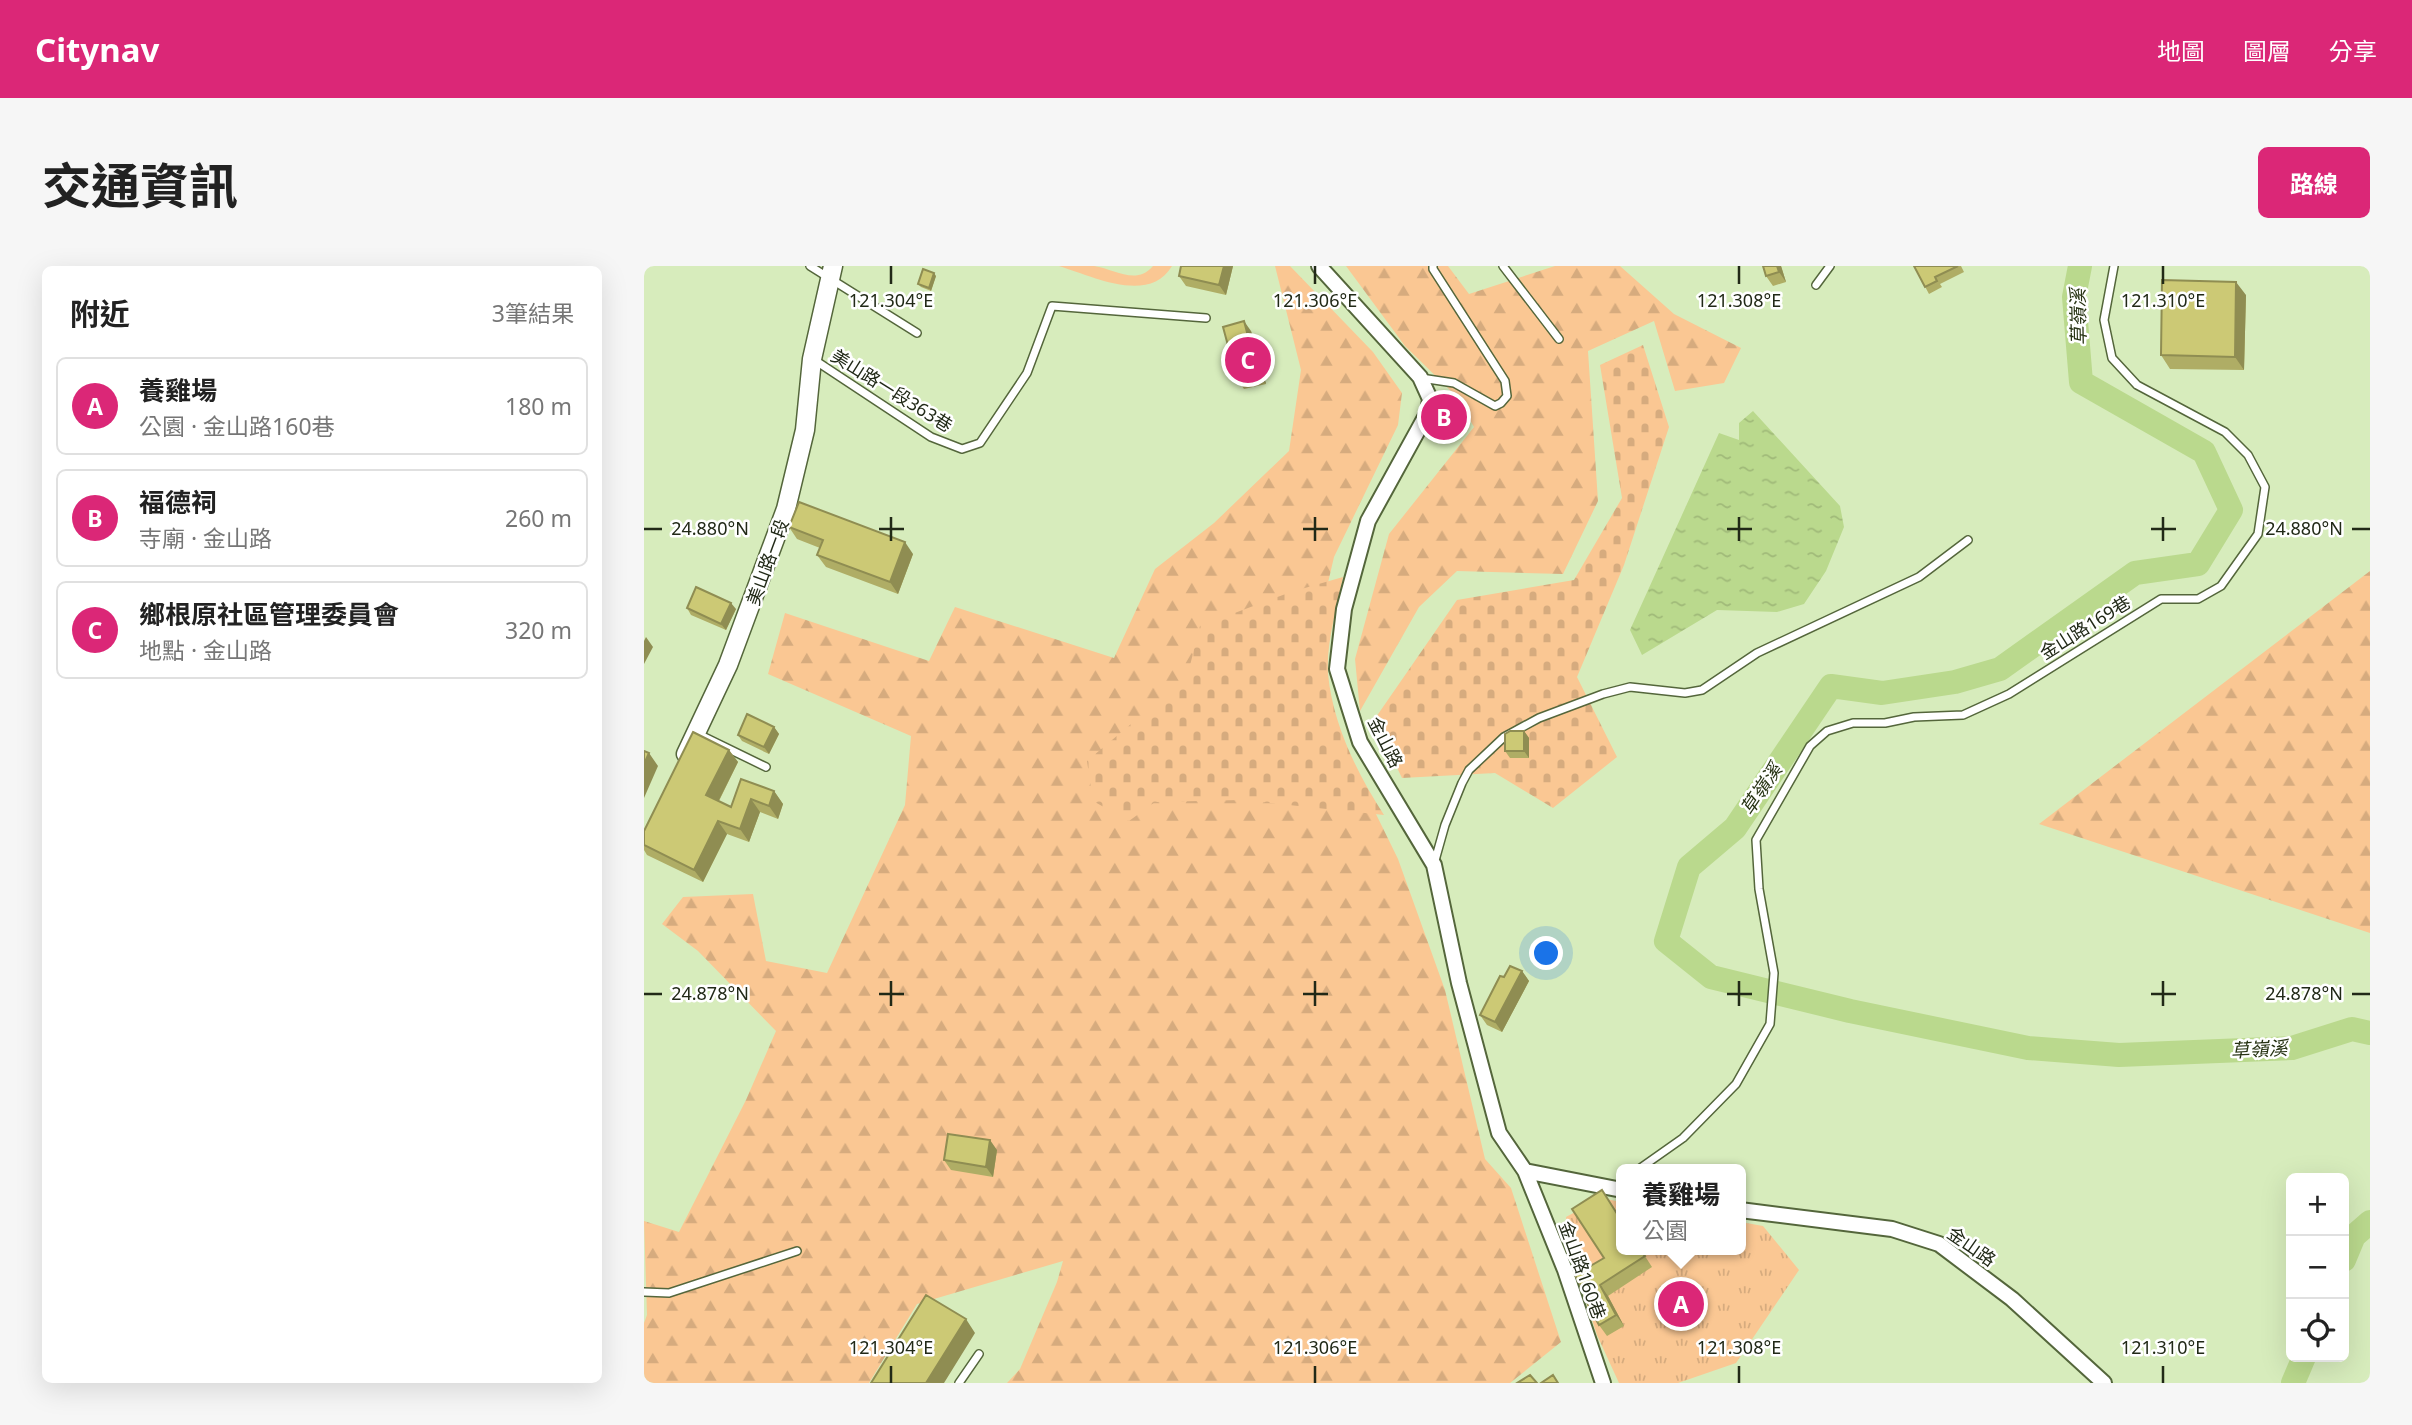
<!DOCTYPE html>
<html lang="zh-TW">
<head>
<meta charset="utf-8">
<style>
  :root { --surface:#fff; --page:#f6f6f6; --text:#222; --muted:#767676; --line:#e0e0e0; --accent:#db2777 }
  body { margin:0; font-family:"Noto Sans","Noto Sans TC",sans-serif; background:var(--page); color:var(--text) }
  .controls { position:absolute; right:21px; bottom:21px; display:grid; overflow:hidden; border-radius:10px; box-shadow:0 7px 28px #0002 }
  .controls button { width:63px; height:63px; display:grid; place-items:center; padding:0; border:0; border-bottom:2px solid var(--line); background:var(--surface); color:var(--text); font:35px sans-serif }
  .you { position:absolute; left:903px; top:688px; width:24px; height:24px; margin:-18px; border:5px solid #fff; border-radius:50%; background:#1a73e8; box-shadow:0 0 0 10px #1a73e833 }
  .badge { display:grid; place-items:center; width:46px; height:46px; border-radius:50%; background:var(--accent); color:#fff; font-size:23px; font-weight:700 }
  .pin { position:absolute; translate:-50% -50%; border:4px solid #fff; box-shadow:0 2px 7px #0006 }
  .popup { position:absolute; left:972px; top:898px; width:130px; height:91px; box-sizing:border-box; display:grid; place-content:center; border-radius:10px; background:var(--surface); filter:drop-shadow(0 2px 5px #0005); font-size:23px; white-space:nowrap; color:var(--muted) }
  .popup b { font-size:26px; color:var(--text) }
  .popup::after { content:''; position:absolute; left:50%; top:100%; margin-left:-14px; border:14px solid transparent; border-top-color:var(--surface) }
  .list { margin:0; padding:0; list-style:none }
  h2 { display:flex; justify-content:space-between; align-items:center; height:91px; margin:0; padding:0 28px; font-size:30px }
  h2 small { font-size:23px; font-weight:400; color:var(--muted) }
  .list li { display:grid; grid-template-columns:46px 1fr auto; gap:21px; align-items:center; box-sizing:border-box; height:98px; margin:0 14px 14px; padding:0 14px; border:2px solid var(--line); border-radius:10px }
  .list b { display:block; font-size:26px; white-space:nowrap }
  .list p { margin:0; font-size:23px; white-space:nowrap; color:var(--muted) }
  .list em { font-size:23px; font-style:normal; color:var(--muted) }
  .icon { flex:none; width:38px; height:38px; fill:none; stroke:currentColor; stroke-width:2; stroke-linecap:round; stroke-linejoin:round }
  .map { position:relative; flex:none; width:1726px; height:1117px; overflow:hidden; border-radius:10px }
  header { display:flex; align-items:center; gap:42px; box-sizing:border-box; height:98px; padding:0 35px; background:var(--accent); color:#fff }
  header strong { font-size:33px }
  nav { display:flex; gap:38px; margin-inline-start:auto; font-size:24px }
  .intro { display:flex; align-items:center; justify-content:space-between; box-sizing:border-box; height:168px; padding:0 42px }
  h1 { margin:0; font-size:49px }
  .button { padding:18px 32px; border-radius:10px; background:var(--accent); color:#fff; font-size:24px; font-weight:700 }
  main { display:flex; gap:42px; padding:0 42px }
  aside { flex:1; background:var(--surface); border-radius:10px; box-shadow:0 7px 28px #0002 }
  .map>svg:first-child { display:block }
</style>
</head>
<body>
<header>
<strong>Citynav</strong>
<nav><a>地圖</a><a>圖層</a><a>分享</a></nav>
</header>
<div class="intro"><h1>交通資訊</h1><a class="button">路線</a></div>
<main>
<aside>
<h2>附近<small>3筆結果</small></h2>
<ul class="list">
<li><span class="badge">A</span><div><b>養雞場</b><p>公園 · 金山路160巷</p></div><em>180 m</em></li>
<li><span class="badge">B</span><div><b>福德祠</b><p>寺廟 · 金山路</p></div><em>260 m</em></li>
<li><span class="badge">C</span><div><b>鄉根原社區管理委員會</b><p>地點 · 金山路</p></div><em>320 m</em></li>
</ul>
</aside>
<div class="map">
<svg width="1726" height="1117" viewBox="0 0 1726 1117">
  <defs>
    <pattern id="grass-tufts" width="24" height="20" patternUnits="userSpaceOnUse" patternTransform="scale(1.75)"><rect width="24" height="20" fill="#fac793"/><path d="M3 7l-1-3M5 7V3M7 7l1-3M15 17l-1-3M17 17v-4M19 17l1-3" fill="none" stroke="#d6ab7e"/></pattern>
    <pattern id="forest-firs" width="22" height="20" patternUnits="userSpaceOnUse" patternTransform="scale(1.75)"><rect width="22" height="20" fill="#fac793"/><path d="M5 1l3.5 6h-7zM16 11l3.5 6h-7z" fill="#d6ab7e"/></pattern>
    <pattern id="cemetery-stones" width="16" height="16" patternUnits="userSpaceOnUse" patternTransform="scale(1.75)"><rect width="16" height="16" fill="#fac793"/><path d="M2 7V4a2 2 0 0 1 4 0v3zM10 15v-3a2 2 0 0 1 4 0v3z" fill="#d6ab7e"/></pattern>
    <pattern id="water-ripples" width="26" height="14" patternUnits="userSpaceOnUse" patternTransform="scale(1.75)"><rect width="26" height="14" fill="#bad98d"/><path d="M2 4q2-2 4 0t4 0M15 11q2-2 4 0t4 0" fill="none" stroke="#a0ba79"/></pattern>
  </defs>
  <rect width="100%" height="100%" fill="#d7ecbc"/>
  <path fill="url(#grass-tufts)" d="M957,932L977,936L978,984H1096L1097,956L1119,960L1155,1004L1092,1097L1034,1117H975L953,1069L933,1008L922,951Z"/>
  <path fill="url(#forest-firs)" d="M631,0H646L729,86L758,127L754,159L690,291L663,407L754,593L801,724L841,893L867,922L917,1076L866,1117H363L376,1103L413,1016L419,995L273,1038L225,1117H0V1057L3,1049L0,955L35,966L102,834L132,765L54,685L18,658L39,631L109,628L122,695L183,707L261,539L267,470L124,408L141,347L285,395L311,341L470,392L511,303L570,257L645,185L657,104Z
    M702,0H804L825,28L911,0H976L1030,48L1097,82L1080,117L1031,125L1010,55L944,85L954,235L919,308L813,305L775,341L716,445L711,393L745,268L830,161L812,130L761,80Z
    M1726,305V667L1395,558Z"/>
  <path fill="url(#cemetery-stones)" d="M999,79L1025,161L980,299L933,411L973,491L909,542L851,507L758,512L730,454L813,334L930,314L978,232L956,99Z
    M699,311C693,342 682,377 684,408C689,459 713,507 740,549L597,534L511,536L485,555L449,535L443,495L493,453L541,419L556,360L647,326Z"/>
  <path fill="#fac793" d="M415,0C426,0 439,0 450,0C471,3 492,20 509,0H528C505,39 448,10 415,0Z"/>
  <path fill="url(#water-ripples)" d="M1109,145L1196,240L1200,261L1182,305L1160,338L1133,346L1073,344L998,389L986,364L1075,167L1095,174V157Z"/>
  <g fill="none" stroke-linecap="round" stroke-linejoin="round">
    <path stroke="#bad98d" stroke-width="24" d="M1436,0L1430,31L1437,116L1560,186L1587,244L1554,298L1491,307L1356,403L1311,416L1238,427L1187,420L1091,562L1045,601L1022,675L1067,711L1206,745L1384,782L1475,789L1648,782L1708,763L1726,767
      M1700,994L1710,970L1726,956
      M1649,1117L1660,1091"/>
    <g stroke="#54663b" stroke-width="10">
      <path id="service" d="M166,0L273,67
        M859,0L915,73
        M1172,19L1186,0
        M169,93L287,171L318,183L336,177L383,107L408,40L562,52
        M777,112L810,117L851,140L857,137L863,130L861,115L789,3V0
        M52,467L122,501
        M790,598L801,559L818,517L825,504L860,471L895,452L959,428L986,421L1041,427L1058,424L1113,387L1275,311L1324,274
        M995,903L1039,872L1092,818L1126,758L1130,707L1115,623L1112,574L1166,480L1183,465L1209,457H1241L1270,451L1319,449L1365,428L1517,333H1554L1577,320L1614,268L1621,221L1604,189L1581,166L1493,119L1468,92L1460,54L1470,0
        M0,1026L25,1027L153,985
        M315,1117L335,1088"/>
    </g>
    <g stroke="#54663b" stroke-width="18">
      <path id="minor" d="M675,0L776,111L786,133L784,146L724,255L700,343L693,403L716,476L790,599L815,717L855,867L881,905L978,924
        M881,905L921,1004L959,1117
        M1096,944L1248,963L1295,978L1368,1033L1460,1117"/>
    </g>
    <g stroke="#54663b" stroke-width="21">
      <path id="tertiary" d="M42,488L84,399L142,243L161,164L168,93L189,0"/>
    </g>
    <use href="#service" stroke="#fff" stroke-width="7"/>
    <use href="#minor" stroke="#fff" stroke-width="14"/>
    <use href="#tertiary" stroke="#fff" stroke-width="18"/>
  </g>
  <path fill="#afad65" d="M537,0H589L582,29L542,20L535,10Z
    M1119,0H1137L1142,16L1129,20L1122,10Z
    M1270,0H1317L1320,6L1296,18L1298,21L1285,28Z
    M292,10L287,25L277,21L274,18Z
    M1602,29L1600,104L1526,103L1517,89Z
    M607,65L622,118L600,123L593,113Z
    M786,147L814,152L803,165L790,154Z
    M145,261L269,288L254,328L182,301L173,289L176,282L153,273Z
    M43,342L92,343L82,364L47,349Z
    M130,461L135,468L125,488L98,475L94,469Z
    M880,465L885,472V492H866L861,485Z
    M85,484L94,496L75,535L87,541L130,525L139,538L134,553L116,546L105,576L83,568L59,616L3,589L0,584V565Z
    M878,705L885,715L858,766L843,759L836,749L860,711Z
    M353,884L349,911L307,904L300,894Z
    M958,924L977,953V984H997L1008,1001L964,1030L980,1060L963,1070L955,1059L942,1029L960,992Z"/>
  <path fill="#8f8d52" d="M580,0H589L582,29L575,19Z
    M1133,0H1137L1142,16L1135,6Z
    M290,7L292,10L287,25L285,22Z
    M1592,16L1602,29L1600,104L1591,91Z
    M600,55L607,65L622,118L614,108Z
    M809,145L814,152L803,165L798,158Z
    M261,276L269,288L254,328L246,316Z
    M87,337L92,343L82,364L77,358Z
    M2,371L9,381L0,398V375Z
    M130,461L135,468L125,488L120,481Z
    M880,465L885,472V492L880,485Z
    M85,484L94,496L71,542L62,529Z
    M5,487L14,500L0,532V498Z
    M130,525L139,538L134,553L125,540Z
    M107,533L116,546L105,576L96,563Z
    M74,555L83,568L59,616L50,604Z
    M878,705L885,715L858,766L851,756Z
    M346,874L353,884L349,911L342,901Z
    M956,1019L964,1030L980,1060L972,1049Z
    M322,1053L331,1067L300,1117H282Z"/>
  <path fill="#ccc975" stroke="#8f8d52" stroke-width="2" d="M537,0H580L575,19L535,10Z
    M1119,0H1133L1135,6L1122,10Z
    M1270,0H1314L1291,11L1293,15L1281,21Z
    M279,3L290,7L285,22L274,18Z
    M1518,14L1592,16L1591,91L1517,89Z
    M600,55L614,108L593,113L579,61Z
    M792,130L809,145L798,158L786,147Z
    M155,236L261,276L246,316L173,289L179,274L145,261Z
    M52,321L87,337L77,358L43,342Z
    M103,448L130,461L120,481L94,469Z
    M866,465H880V485H861V468Z
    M49,466L85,484L62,529L87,541L97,513L130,525L125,540L107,533L96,563L74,555L50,604L0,579V565Z
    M0,485L5,487L0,498Z
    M866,700L878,705L851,756L836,749L856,710L860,711Z
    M304,868L346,874L342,901L300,894Z
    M958,924L977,954V984H996L1001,990L956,1019L972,1049L955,1059L940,1031L942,1029L931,1009L960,992L928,943Z
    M282,1029L322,1053L282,1117H227Z
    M886,1109L893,1117H873Z
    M909,1109L914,1117H897Z"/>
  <path fill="none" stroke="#212917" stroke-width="2.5" d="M247,0V18M671,0V18M1095,0V18M1519,0V18M247,251V275M671,251V275M1095,251V275M1519,251V275M0,263H18M235,263H260M659,263H684M1083,263H1108M1507,263H1532M1708,263H1726M247,715V740M671,715V740M1095,715V740M1519,715V740M0,728H18M235,728H260M659,728H684M1083,728H1108M1507,728H1532M1708,728H1726M247,1100V1117M671,1100V1117M1095,1100V1117M1519,1100V1117"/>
  <g text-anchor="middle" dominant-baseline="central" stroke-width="5" stroke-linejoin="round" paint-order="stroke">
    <g font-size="18" fill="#212917" stroke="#fff">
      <text transform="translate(248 124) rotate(32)">美山路一段363巷</text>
      <text transform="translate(123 296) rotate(-70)">美山路一段</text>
      <text transform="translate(1441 361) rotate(-32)">金山路169巷</text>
      <text transform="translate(742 476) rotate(63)">金山路</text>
      <text transform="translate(1328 980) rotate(35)">金山路</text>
      <text transform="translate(939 1004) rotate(70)">金山路160巷</text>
    </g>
    <g font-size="19" font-style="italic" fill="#273313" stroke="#fff">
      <text transform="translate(1434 51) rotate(-91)">草嶺溪</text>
      <text transform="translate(1117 523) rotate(-56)">草嶺溪</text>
      <text transform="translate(1615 783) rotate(-3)">草嶺溪</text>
    </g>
  </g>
  <g font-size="18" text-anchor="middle" fill="#212917" stroke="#fff" stroke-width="5" stroke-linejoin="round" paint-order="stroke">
    <text x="247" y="41">121.304°E</text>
    <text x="671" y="41">121.306°E</text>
    <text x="1095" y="41">121.308°E</text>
    <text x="1519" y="41">121.310°E</text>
    <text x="66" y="269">24.880°N</text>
    <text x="1660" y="269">24.880°N</text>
    <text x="66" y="734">24.878°N</text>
    <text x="1660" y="734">24.878°N</text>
    <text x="247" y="1088">121.304°E</text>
    <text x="671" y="1088">121.306°E</text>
    <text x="1095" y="1088">121.308°E</text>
    <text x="1519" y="1088">121.310°E</text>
  </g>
</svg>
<div class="controls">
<button>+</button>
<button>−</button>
<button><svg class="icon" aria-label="locate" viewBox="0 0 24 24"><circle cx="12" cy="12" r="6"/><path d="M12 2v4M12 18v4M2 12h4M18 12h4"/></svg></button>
</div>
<div class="you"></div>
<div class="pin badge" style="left:1037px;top:1038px">A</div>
<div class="popup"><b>養雞場</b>公園</div>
<div class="pin badge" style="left:800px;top:151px">B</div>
<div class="pin badge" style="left:604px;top:94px">C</div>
</div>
</main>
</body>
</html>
